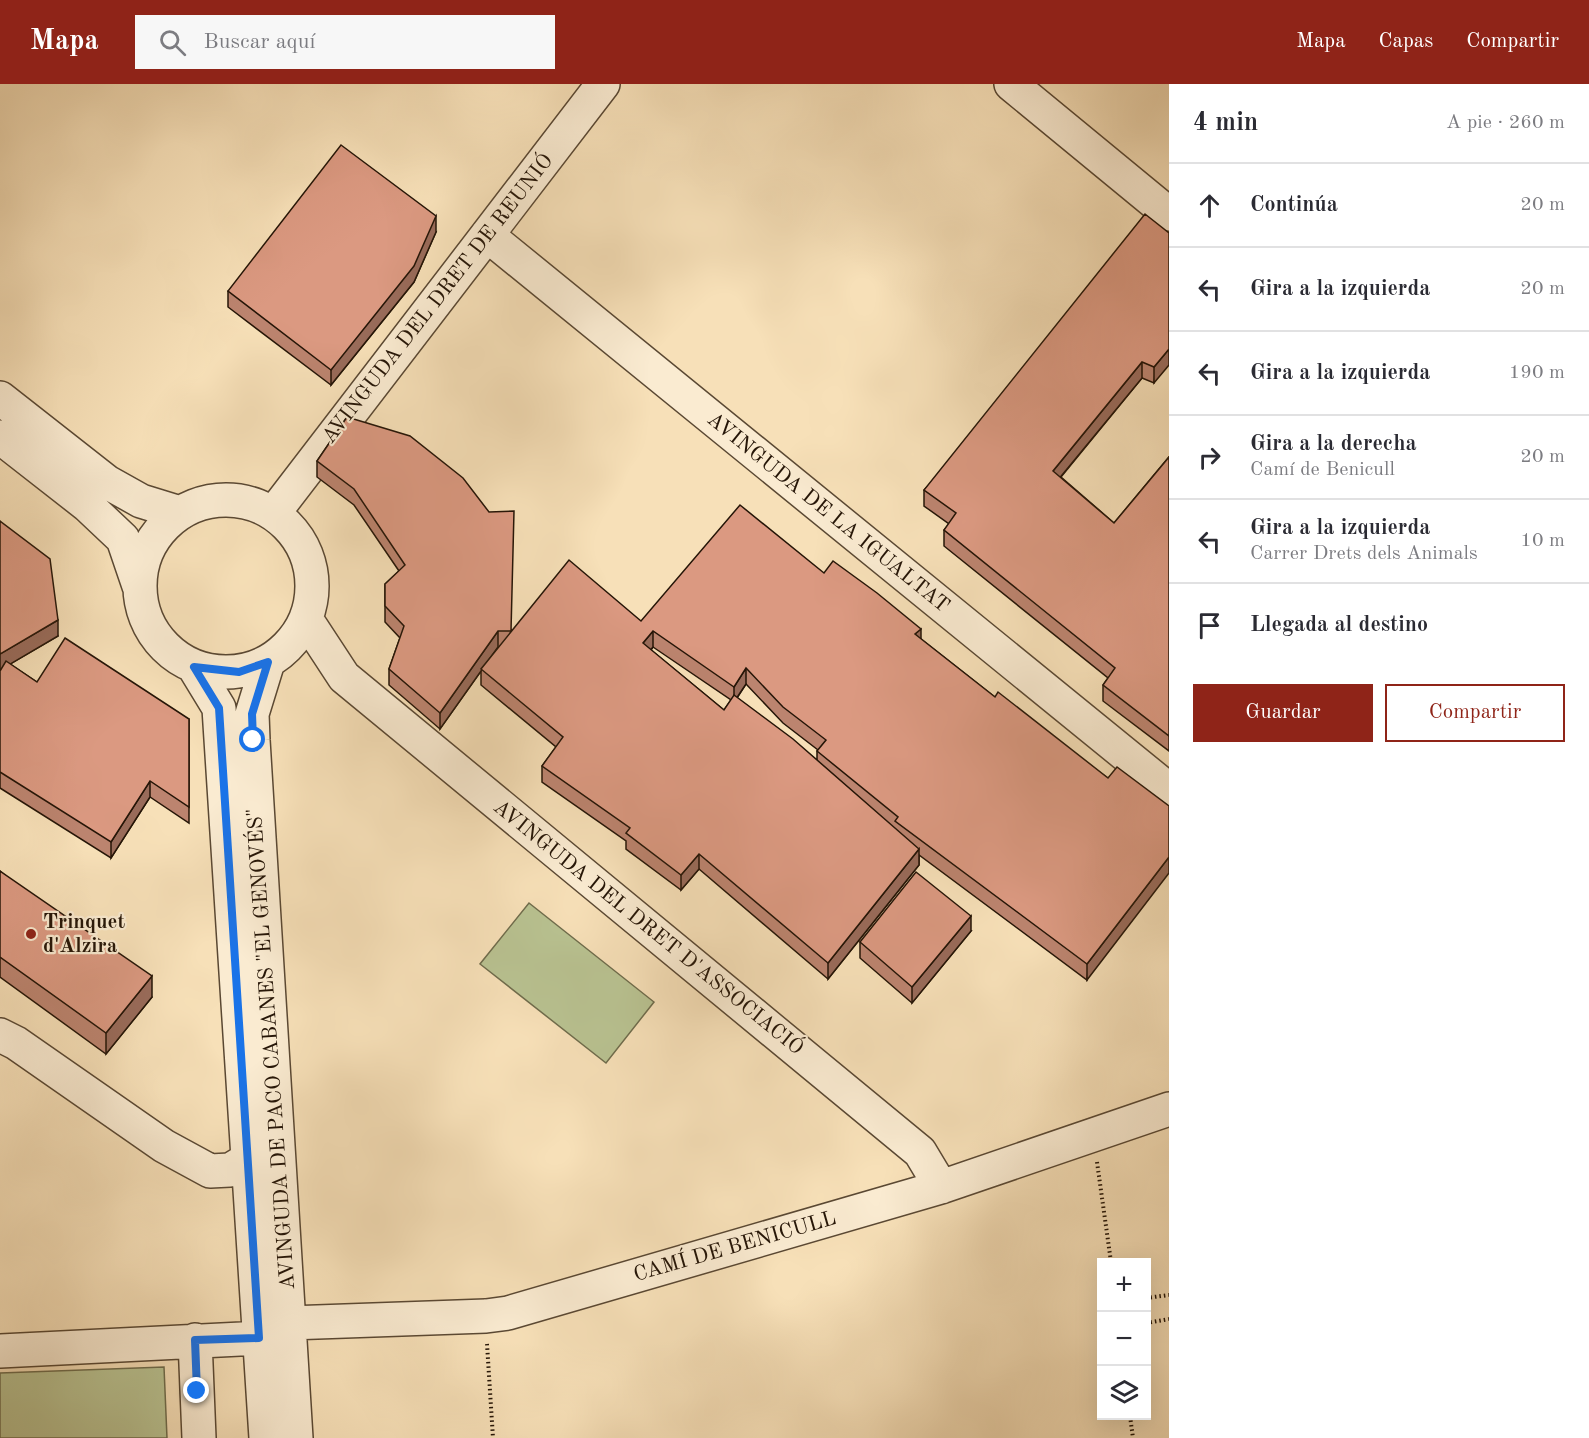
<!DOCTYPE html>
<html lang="es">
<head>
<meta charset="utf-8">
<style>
  :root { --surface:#fff; --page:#f7f7f7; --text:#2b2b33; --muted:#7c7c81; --line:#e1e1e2; --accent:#8f2418 }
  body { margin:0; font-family:"Old Standard TT",serif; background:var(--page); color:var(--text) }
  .controls { position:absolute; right:18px; bottom:18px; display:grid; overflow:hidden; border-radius:0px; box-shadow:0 6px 24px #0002 }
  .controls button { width:54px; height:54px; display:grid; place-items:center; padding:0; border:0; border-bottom:2px solid var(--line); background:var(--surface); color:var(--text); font:30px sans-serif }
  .stop { position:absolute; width:18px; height:18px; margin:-14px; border:4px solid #1a73e8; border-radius:50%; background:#fff }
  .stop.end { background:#1a73e8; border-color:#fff; box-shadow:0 2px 6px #0008 }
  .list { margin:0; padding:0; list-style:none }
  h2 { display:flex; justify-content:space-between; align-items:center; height:78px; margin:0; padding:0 24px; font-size:26px }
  h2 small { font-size:20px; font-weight:400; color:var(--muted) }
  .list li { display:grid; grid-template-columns:39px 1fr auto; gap:18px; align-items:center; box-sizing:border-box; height:84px; padding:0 24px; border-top:2px solid var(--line) }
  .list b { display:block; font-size:22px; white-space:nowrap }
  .list p { margin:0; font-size:20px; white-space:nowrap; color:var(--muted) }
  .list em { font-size:20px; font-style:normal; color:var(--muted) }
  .actions { display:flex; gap:12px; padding:18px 24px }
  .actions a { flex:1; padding:14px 0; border:2px solid var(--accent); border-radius:0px; text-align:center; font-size:21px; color:var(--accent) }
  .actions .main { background:var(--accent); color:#fff }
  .icon { flex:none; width:33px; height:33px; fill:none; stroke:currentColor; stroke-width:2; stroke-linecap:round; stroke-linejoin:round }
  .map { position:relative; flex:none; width:1169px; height:1354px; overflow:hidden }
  header { display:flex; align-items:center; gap:36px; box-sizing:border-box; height:84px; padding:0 30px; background:var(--accent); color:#fff }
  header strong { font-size:28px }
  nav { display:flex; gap:33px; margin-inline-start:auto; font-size:21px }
  .search { width:420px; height:54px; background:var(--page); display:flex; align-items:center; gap:15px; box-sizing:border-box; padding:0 21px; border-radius:0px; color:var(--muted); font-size:22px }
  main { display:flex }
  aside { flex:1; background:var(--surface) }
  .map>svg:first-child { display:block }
</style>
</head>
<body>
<header>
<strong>Mapa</strong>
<div class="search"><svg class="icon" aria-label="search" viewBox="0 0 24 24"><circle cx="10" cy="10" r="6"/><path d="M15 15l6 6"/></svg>Buscar aquí</div>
<nav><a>Mapa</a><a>Capas</a><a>Compartir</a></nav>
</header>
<main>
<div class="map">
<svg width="1169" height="1354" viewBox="0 0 1169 1354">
  <rect width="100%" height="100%" fill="#f7e0b8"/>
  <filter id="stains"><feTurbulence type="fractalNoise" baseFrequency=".00333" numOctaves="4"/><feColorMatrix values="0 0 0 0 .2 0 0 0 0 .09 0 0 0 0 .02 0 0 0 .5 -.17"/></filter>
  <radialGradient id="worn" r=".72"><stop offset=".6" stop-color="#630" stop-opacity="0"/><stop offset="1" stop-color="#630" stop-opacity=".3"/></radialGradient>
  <path fill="#b9c392" stroke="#6f6c4c" stroke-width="1.5" d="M529,819L654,918L606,979L480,880Z
    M164,1283L167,1354H0V1289Z"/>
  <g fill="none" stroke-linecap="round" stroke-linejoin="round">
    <g stroke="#5a4833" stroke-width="36">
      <path id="minor" d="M1011,0L1169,130
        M487,151L1169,706
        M0,314L107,398L141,417L180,429
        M0,353L87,421L123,455L139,502
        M140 502a86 86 0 1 1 172 0a86 86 0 1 1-172 0Z
        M273,430L603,0
        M306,535L344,593L920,1068L941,1103
        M268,578L252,630L253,656L296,1354
        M194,583L219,624L266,1354
        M0,951L16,959L164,1062L210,1087L230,1086L248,1075
        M289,1239L486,1232L508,1229L941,1103L1169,1025
        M195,1256L199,1354
        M0,1267L259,1254"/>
    </g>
    <path stroke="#251507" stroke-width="4" stroke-dasharray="1.5 3" stroke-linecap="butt" d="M1097,1078L1111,1178
      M1146,1214L1169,1211
      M1146,1239L1169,1235
      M487,1260L493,1354
      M1130,1332L1133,1354"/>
    <use href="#minor" stroke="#faebd1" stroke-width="33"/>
  </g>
  <path fill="#bc846f" stroke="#251507" stroke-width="1.5" fill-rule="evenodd" d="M436,148L414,198L331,301L228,223V207Z
    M1169,149L1154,299L1142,294L1061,393L1114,439L1169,373V667L1103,617V601L1108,594L944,462V446L949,440L924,422V406Z
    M347,333L512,547L641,537L824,489L921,555L995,613L1108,694L1087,896L919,771V781L828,895L699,785L681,806L626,765V757L542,698V682L556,663L481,601V587L440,645L389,601V585L400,554L385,538V500L399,487L354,421L317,393V377ZM653,563L731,616L724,626L651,566ZM746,600L783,639L818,666L817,667V676L737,614Z
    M0,437L58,552L10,580L37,598L189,635V739L150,713L111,774L0,704V587L1,585L0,586Z
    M0,787L152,913L106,970L0,893Z
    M971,847L912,919L860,874V858Z"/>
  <path fill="#996b5a" stroke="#251507" stroke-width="1.5" d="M436,132V148L414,198L331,301V286Z
    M1169,265V281L1154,299V283Z
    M1142,278V294L1053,402V387Z
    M58,536V552L0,586V570Z
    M921,545V560L915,550Z
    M498,547V563L440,645V629Z
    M653,547V563L643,575V559Z
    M746,584V600L734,618V603Z
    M150,697V713L111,774V758Z
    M919,765V781L828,895V879Z
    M699,770V785L681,806V791Z
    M1169,773V789L1087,896V880Z
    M971,832V847L912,919V903Z
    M152,892V913L106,970V949Z"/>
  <path fill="#db9981" stroke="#251507" stroke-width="1.5" d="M341,61L436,132L414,182L331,286L228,207Z
    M1145,130L1169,149V265L1154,283L1142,278L1053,387L1114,439L1169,373V652L1103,601L1115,584L944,446L956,429L924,406Z
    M347,333L410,352L463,394L489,428L514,427L511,547H498L440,629L389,585L404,542L385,522V500L405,481L354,405L317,377Z
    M740,421L824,489L833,477L877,509L921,545L915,550L995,613L998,608L1108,694L1117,683L1169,722V773L1087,880L895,737L898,733L817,667L826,656L783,623L746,584L734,603L653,547L643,559L724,626L734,611L793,655L919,765L828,879L699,770L681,791L626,749L630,744L542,682L563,653L481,585L569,476L641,537Z
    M0,437L50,475L58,536L0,570Z
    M65,554L189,635V723L150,697L111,758L0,688V587L6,577L37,598Z
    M0,787L152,892L106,949L0,873Z
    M916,788L971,832L912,903L860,858Z"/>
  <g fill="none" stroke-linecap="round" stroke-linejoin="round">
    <path stroke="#1a73e8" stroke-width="8" d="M197,1307L195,1256L259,1254L219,624L194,583L239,588L268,578L252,630L253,656"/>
  </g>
  <circle fill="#8f2418" stroke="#faebd1" stroke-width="2" cx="31" cy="850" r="6"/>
  <g text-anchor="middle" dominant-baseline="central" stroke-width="4.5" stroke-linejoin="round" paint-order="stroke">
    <g font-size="21" fill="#251507" stroke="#faebd1">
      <text transform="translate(438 215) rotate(-52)">AVINGUDA DEL DRET DE REUNIÓ</text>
      <text transform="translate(828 429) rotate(39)">AVINGUDA DE LA IGUALTAT</text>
      <text transform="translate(648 844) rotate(39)">AVINGUDA DEL DRET D'ASSOCIACIÓ</text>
      <text transform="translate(272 965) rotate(-94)">AVINGUDA DE PACO CABANES "EL GENOVÉS"</text>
      <text transform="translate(735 1163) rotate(-16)">CAMÍ DE BENICULL</text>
    </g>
    <g font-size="21" font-weight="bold" fill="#251507" stroke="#faebd1" text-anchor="start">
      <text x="43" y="838">Trinquet<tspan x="43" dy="24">d'Alzira</tspan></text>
    </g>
  </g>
  <rect width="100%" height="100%" filter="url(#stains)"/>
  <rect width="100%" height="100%" fill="url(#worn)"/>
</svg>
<div class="controls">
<button>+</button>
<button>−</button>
<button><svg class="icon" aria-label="layers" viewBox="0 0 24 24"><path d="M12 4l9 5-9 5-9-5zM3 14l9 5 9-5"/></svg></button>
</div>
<div class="stop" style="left:253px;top:656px"></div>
<div class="stop end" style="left:197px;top:1307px"></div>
</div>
<aside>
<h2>4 min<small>A pie · 260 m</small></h2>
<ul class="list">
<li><svg class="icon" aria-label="ahead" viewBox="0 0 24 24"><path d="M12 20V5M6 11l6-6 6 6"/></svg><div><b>Continúa</b></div><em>20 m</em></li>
<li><svg class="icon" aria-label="left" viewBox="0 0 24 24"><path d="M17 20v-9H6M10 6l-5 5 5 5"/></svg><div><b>Gira a la izquierda</b></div><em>20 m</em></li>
<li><svg class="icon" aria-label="left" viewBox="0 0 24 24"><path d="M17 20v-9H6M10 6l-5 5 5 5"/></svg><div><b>Gira a la izquierda</b></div><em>190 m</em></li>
<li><svg class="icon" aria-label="right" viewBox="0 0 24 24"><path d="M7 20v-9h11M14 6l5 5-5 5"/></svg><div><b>Gira a la derecha</b><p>Camí de Benicull</p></div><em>20 m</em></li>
<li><svg class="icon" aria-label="left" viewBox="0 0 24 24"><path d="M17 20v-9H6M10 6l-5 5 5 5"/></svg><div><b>Gira a la izquierda</b><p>Carrer Drets dels Animals</p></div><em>10 m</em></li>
<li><svg class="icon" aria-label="arrive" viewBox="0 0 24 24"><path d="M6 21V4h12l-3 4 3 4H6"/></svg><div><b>Llegada al destino</b></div></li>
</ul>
<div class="actions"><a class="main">Guardar</a><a>Compartir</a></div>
</aside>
</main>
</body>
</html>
